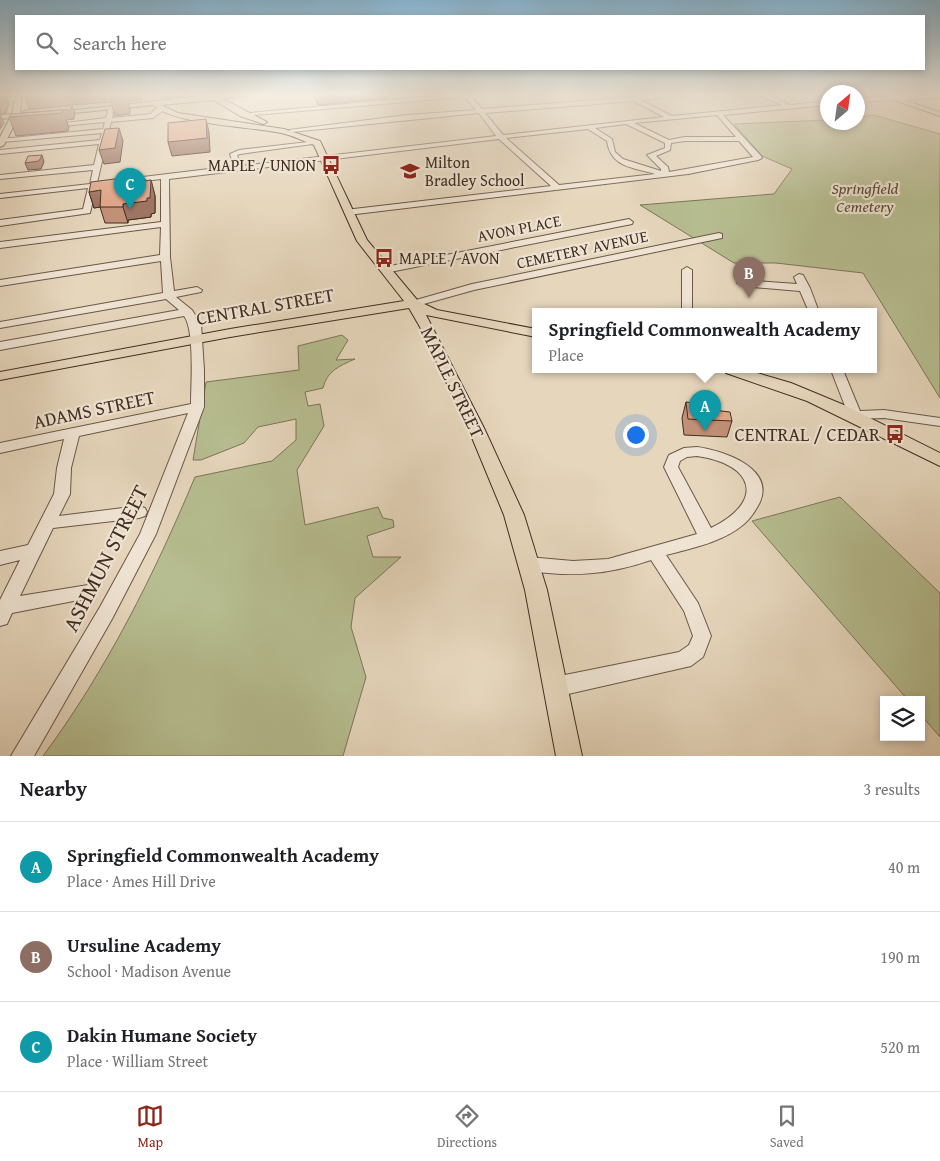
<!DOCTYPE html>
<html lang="en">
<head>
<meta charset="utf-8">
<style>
  :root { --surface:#fff; --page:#f2f2f2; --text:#202124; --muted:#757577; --line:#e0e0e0; --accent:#8f2418 }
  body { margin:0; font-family:"Gentium Book Plus",serif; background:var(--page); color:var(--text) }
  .controls { position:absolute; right:15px; bottom:15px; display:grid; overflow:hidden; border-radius:0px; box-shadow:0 2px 8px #0003 }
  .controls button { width:45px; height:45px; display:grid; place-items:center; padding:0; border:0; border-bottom:1px solid var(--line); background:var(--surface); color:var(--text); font:25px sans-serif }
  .compass { position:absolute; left:820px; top:85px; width:45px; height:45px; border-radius:50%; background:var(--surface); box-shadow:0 2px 8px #0003; rotate:29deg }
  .you { position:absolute; left:635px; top:434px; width:18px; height:18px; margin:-12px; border:4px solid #fff; border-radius:50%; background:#1a73e8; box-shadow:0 0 0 8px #1a73e833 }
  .badge { display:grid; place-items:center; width:32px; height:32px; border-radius:50%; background:var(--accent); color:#fff; font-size:16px; font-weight:700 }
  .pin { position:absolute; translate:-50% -41px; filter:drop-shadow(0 1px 2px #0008) }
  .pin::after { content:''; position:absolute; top:26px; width:18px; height:15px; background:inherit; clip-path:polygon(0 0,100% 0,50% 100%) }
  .popup { position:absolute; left:532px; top:308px; width:345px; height:65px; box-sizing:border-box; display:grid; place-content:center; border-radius:0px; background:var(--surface); filter:drop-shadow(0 1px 4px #0005); font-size:16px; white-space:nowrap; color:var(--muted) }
  .popup b { font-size:19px; color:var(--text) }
  .popup::after { content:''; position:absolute; left:50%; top:100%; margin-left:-10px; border:10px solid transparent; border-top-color:var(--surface) }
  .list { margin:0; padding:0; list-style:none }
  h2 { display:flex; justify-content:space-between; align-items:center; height:65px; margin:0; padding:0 20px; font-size:21px }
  h2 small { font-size:16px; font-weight:400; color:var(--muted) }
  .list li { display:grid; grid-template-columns:32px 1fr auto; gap:15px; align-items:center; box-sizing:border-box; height:90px; padding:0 20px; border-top:1px solid var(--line) }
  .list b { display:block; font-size:19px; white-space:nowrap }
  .list p { margin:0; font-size:16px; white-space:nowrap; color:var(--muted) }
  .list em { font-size:16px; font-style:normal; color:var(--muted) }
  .icon { flex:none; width:28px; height:28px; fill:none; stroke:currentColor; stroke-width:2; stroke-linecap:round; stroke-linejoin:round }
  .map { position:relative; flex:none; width:940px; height:756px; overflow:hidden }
  .search { position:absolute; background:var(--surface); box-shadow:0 2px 8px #0003; left:15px; right:15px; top:15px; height:55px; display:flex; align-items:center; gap:12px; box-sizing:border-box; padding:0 18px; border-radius:0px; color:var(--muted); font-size:19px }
  .sheet { height:335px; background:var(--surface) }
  nav { display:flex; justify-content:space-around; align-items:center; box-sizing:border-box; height:70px; border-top:1px solid var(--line); background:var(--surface); font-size:14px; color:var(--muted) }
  nav a { display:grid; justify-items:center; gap:2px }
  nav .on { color:var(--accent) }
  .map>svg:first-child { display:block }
</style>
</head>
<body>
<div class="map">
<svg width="940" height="756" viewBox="0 0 940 756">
  <rect width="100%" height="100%" fill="#e6d6bc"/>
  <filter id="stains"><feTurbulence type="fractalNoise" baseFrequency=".004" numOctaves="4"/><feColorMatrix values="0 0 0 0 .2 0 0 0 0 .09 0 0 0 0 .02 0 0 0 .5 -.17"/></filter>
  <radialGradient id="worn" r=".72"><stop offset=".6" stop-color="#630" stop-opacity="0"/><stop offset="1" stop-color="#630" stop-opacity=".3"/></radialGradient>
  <path fill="#b6bd90" stroke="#7c7559" d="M874,115L940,134V398L863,273L776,263H734L640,205L774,194L792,169L762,156L734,124L827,120L828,122H858V117Z
    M342,335L348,340L336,360L355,359C339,366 327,371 323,388L305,392L308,406L320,404L324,426L297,470L305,525L378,507L383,518L393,520L394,527L367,536L373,557H401L355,598L351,627L366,677L343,756H43C106,671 154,575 195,477L272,461L296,440V419L258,427L244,443L201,460H193L206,382L299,370L298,346Z
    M840,497L940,593V737L921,715V700H908L752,521Z"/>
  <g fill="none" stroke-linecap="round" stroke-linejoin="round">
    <g stroke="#6a5748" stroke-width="2">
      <path id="minor" d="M442,95H470L482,109L633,97L692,95L640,100L672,116L783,105L758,95H767L790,105L828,101V105L723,115L761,156L762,158L758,160L688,174L348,215L344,212L345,210L551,186L499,139L169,179L170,257L174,291L197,287L202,290L201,292L176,297L192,310L201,324L204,370V407L156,534L112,619L34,756H11L100,607L140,534L188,413L79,436L71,468L70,494L59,516L139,506L145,508L147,512L145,516L139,518L53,528L20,596L88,585L94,587L97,592L94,597L12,613L7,624L0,626V600L20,560L0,565V551L28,545L54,494L57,468L64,439L0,453V443L191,404C191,385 195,330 184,316L0,350V342L179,310L166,299L0,328V322L163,293L161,261L0,286V280L160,255L161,227L0,248V242L161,222V179L129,183H126V179L234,166L230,154L239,150L317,141L320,143L240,154L237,155L241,166L496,136L479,113L292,132L289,130L407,115L476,110L465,97L242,116L239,114ZM633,101L664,117L503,135L485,113ZM717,115L736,137H685L669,140L634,123ZM626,124L665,143V148L647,155L661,169V171L623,159L615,152L612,139L595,128ZM588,129L607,141C611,168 633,167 655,174L559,185L506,138ZM685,141H739L753,157L669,172L668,167L656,156L670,150L671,143Z
        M921,95H940V98L858,102V98Z
        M21,97L19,100L0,102V98Z
        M109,107L114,108L112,118L151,114C153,110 161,105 165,109L153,118L111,122L97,183L107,182L111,184L96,188L90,213L0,226V220L83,209L88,188L0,198V194L90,184L93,170L0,179V175L94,165L99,144L0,154V150L100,140L102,133L3,142L0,140L1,139L103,129L105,122L52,127L49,125L106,118Z
        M629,219L633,222L632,224L385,273L380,270L385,267Z
        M719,233L722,234V238L474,290L413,307L408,304L409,302L472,284Z
        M687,267L692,270V312H682V270Z
        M799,274L803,275L810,288L819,312H809L800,291L742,286L737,283L742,280L797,284L794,277Z
        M831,370H843L860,411L884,410L940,418V426L884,418L850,419Z
        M697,447C721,450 775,467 760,502C756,510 751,518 744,524C723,542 693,548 666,555L698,603L711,636L703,657L691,666L555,697L548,694L545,687L548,680L555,677L679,652L689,645L693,636L684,611L651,560C607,575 574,577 528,571L522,569L519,564L522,559L528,557L573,561L608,559L697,534L664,467L669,455L684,448ZM697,456C754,464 766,501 711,528L678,467L680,461L687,457Z"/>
    </g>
    <g stroke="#412d22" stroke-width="2">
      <path id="major" d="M16,95H22L20,113L30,112L34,114L18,117L4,145L0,147V137L10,118L0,119V115L12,114Z
        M210,95H246L223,99L267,122L263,124L240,116L214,100L161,105L178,113L284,129L320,141L367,240L418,301L437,310L536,329V337L426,315L484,428L524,515L547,590L582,756H556L525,590L504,515L468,428L420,327L409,308L230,337L0,380V372L230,329L404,301L357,241L314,145C303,141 292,135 281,133C255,127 169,124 154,105L53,115L49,113Z
        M879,95H889L940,112V116Z
        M724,370H747L791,383L844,405L940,453V466L807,401L726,373Z"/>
    </g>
    <use href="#minor" fill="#efe4d3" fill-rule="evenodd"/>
    <use href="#major" fill="#e6d6bc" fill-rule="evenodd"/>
  </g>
  <path fill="#c29077" stroke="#412d22" d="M313,95H388V98L318,105Z
    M145,179L146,181L151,180L155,196V213L151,214V217L128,220V223H105L100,207L94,208L89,192L131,180Z
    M686,402L732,421L727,437L684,435L682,418Z"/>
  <path fill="#9e7561" stroke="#412d22" d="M3,95H6L9,103L6,113L0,114L4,123L0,129V100Z
    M50,95H142V100L128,101L130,109V114L115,116L111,102L72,105L75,114L74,119L66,120L69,127L68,131L16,136L9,117L22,116L29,109L25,97Z
    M163,95H187L164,98Z
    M317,95H388V98L318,105Z
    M606,95H640L606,97Z
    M206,119L209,132L210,152L172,156L168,142Z
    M119,128L123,141L120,162L104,164L99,150Z
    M42,155L44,162L41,169L28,170L25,163Z
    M151,180L155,196V213L151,214V217L128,220V223L123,207V204L147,198Z
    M101,190L106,206L94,208L89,192Z"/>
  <path fill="#e2a78a" stroke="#412d22" d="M0,95H3L2,100H0Z
    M26,95H50L25,97Z
    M110,95H125V96L110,98Z
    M72,105L71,110H63L22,113L24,110Z
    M63,110L62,113L9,117L11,114Z
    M206,119L207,138L168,142V123Z
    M119,128L115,148L99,150L105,129Z
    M42,155L39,161L25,163L28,156Z
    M130,177V180L145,179V181L151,180L150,198H147V201L123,204V207H100L101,190L89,192L91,182Z
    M686,402L702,404L703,409L730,412L732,421L688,419Z"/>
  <linearGradient id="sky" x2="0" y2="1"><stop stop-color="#87b6d3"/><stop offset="0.47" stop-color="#f4ede1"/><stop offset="1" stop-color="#f4ede1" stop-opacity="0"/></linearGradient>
  <rect width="940" height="201" fill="url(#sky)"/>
  <defs>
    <g id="bus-bare" transform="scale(1.5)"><path d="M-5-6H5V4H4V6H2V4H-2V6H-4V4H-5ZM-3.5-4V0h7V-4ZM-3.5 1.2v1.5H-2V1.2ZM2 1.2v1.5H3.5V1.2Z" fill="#8f2418" stroke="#efe4d3" stroke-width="2.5" paint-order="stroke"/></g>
    <g id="school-bare" transform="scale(1.5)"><path d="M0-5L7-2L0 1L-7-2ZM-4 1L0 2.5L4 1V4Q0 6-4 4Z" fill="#8f2418" stroke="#efe4d3" stroke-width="2.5" paint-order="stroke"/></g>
  </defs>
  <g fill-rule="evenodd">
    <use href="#bus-bare" x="331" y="165"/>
    <use href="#school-bare" x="410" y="171"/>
    <use href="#bus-bare" x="384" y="258"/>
    <use href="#bus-bare" x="895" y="434"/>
  </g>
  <g text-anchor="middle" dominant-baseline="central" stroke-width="4.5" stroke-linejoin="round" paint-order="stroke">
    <g font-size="16" fill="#412d22" stroke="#efe4d3" text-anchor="start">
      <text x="425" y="162">Milton<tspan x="425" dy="18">Bradley School</tspan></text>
      <text x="316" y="165" text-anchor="end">MAPLE / UNION</text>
      <text x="399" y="258">MAPLE / AVON</text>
    </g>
    <g font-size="16" font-style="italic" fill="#584a38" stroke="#efe4d3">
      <text x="865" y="188">Springfield<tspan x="865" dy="18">Cemetery</tspan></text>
    </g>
    <g font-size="16" fill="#412d22" stroke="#efe4d3">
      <text transform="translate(519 228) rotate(-11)">AVON PLACE</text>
      <text transform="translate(582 249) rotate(-12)">CEMETERY AVENUE</text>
    </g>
    <g font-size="19" fill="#412d22" stroke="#efe4d3">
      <text transform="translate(265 306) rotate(-10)">CENTRAL STREET</text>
      <text transform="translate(453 382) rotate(64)">MAPLE STREET</text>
      <text transform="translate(94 409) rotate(-12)">ADAMS STREET</text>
    </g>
    <g font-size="19" fill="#412d22" stroke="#efe4d3" text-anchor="end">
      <text x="880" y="434">CENTRAL / CEDAR</text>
    </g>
    <g font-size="22" fill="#412d22" stroke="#efe4d3">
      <text transform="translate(105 558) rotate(-63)">ASHMUN STREET</text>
    </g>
  </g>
  <rect width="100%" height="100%" filter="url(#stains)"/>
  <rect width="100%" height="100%" fill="url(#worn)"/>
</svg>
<div class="controls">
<button><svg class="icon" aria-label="layers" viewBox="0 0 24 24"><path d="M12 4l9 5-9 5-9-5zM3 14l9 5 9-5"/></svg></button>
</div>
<svg class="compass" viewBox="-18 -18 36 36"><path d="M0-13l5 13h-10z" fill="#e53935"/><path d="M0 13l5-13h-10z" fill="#757577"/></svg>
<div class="you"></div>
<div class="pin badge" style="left:705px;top:431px;background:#0f9aa8">A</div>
<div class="popup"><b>Springfield Commonwealth Academy</b>Place</div>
<div class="pin badge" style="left:749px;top:298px;background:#8d6e63">B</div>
<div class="pin badge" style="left:130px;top:209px;background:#0f9aa8">C</div>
<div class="search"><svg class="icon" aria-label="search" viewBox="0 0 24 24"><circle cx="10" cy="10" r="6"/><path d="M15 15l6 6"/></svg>Search here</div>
</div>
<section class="sheet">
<h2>Nearby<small>3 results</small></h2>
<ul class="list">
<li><span class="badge" style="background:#0f9aa8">A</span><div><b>Springfield Commonwealth Academy</b><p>Place · Ames Hill Drive</p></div><em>40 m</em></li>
<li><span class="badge" style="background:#8d6e63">B</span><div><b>Ursuline Academy</b><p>School · Madison Avenue</p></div><em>190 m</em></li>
<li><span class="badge" style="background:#0f9aa8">C</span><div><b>Dakin Humane Society</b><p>Place · William Street</p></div><em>520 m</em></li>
</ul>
</section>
<nav>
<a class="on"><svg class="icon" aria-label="map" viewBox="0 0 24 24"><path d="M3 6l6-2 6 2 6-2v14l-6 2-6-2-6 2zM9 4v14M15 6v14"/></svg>Map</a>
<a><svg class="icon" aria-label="directions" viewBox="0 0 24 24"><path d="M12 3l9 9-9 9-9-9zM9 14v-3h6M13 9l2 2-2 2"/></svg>Directions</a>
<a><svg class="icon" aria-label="saved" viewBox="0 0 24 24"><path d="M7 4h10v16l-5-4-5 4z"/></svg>Saved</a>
</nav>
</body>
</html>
